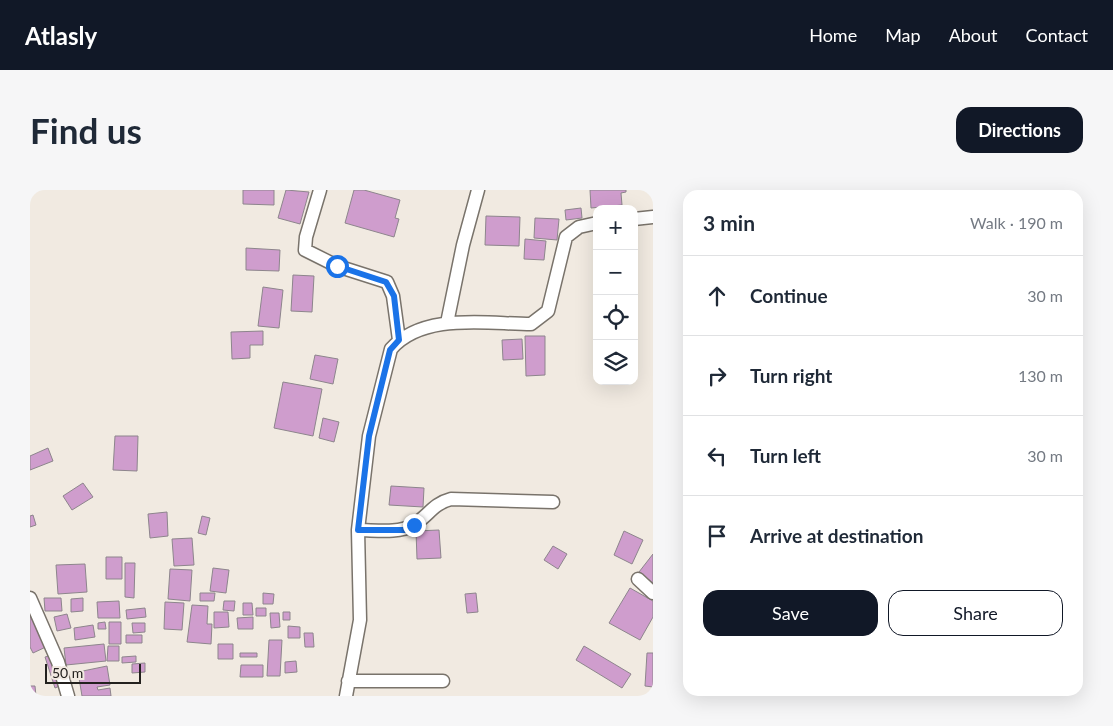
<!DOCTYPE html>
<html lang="en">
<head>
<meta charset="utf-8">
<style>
  :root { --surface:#fff; --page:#f6f6f7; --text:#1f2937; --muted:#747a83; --line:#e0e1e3; --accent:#111827 }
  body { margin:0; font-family:Lato,sans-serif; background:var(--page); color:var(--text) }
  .controls { position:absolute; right:15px; top:15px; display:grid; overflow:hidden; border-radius:10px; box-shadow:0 5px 20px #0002 }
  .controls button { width:45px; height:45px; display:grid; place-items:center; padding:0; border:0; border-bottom:1px solid var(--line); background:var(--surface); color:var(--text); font:25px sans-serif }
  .scale { position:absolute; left:15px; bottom:12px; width:96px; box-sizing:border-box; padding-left:5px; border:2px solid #23211e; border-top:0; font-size:14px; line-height:18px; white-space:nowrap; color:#23211e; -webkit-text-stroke:4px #f1eae1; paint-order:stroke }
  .stop { position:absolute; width:15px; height:15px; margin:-11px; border:4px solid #1a73e8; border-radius:50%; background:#fff }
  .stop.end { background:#1a73e8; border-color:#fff; box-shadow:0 1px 5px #0008 }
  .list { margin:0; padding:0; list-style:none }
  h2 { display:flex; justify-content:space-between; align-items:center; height:65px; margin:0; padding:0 20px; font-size:21px }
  h2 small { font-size:16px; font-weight:400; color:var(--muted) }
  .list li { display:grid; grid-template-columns:32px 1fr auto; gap:15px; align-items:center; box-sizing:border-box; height:80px; padding:0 20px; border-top:1px solid var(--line) }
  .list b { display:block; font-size:19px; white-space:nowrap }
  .list em { font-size:16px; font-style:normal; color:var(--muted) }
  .actions { display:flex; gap:10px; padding:15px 20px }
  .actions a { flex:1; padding:11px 0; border:1px solid var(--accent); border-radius:15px; text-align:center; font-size:18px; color:var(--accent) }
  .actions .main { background:var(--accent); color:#fff }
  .icon { flex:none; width:28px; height:28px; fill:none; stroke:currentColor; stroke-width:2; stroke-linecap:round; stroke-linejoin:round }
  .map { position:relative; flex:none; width:623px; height:506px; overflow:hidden; border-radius:15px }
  header { display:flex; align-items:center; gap:30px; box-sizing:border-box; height:70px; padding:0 25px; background:var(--accent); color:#fff }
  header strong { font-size:24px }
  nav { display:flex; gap:28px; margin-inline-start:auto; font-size:18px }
  .intro { display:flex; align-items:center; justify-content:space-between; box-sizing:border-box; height:120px; padding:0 30px }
  h1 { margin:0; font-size:35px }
  .button { padding:12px 22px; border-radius:15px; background:var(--accent); color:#fff; font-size:18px; font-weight:700 }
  main { display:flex; gap:30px; padding:0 30px }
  aside { flex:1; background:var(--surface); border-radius:15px; box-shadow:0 5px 20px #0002 }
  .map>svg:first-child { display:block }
</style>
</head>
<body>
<header>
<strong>Atlasly</strong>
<nav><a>Home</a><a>Map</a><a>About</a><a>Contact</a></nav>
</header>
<div class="intro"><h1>Find us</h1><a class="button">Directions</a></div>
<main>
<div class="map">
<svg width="623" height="506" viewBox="0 0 623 506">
  <rect width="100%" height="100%" fill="#f1eae1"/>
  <path fill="#cf9dcd" stroke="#8d858c" d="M213,0H244V15L213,14Z
    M256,0L279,2L270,34L248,28Z
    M324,0H334L370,10L365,28L369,29L364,47L315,33Z
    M560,0H596V2L591,3L592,15L561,18Z
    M551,18L552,28L536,30L535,20Z
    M456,26L490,27L489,56L455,55Z
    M505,28L529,29L527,50L504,48Z
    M495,49L516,51L514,70L494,69Z
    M216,58L250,60L249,81L216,80Z
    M263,85L284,86L282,122L261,121Z
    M233,97L253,100L249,138L228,136Z
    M233,141V155H220V168L202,169L201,142Z
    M495,146H515V185L496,186Z
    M492,149L493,169L473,170L472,150Z
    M285,165L308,169L303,194L280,189Z
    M253,192L292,199L283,246L244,238Z
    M293,228L309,232L304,252L289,248Z
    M85,246H108L107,281L83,280Z
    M18,258L23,271L0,280V266Z
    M53,293L63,307L42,320L33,306Z
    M361,296L394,298L393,317L359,315Z
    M137,322L138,346L120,348L118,324Z
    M3,325L6,335L0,337V326Z
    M172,326L180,328L176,345L168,343Z
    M409,340L411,368L387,369L386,341Z
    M594,341L613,350L602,374L584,365Z
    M162,348L164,375L144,376L142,349Z
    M523,356L537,364L528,379L514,370Z
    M623,364V393L609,382Z
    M76,367H92V389H76Z
    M95,373H105L104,408L95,407Z
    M55,374L57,402L28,404L26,375Z
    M183,378L199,380L196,403L180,401Z
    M140,379L162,380L160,411L138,409Z
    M600,398L623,411V427L610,450L579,433Z
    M170,403H185L184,411H170Z
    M233,403L244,404L243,414H233Z
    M446,403L448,422L437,423L435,404Z
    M14,408H31L32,421H15Z
    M53,408V421L41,422V409Z
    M89,411L90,428H68L67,412Z
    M194,411H205L204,421L193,420Z
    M135,412L154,413L152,440L134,439Z
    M213,413H222L223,425H213Z
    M162,415L178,416L177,434H182L181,454L157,452Z
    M115,418L116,427L97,429L96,420Z
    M226,418H236V426H226Z
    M184,422H198L199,437L184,438Z
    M253,422H260V430H253Z
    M240,423H249L250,437L241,438Z
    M37,424L41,438L27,441L24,427Z
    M0,426L18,456L3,463L0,457Z
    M223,427V439H208L207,428Z
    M75,432L76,439H68V433Z
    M79,432H91V454H79Z
    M102,433H115V442L103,443Z
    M63,435L65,447L45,450L44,438Z
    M258,436L270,437V448H258Z
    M274,443H283L284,457H275Z
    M96,445H112V453H96Z
    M239,450H252L250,486H237Z
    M74,454L76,471L36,475L34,458Z
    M188,454H203V469H188Z
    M78,456H89V471H77Z
    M554,456L601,484L592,498L546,470Z
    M210,463H227V467H210Z
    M617,463H623V497L615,496Z
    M22,465L32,495L25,498L15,467Z
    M106,466V472L92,473V467Z
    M266,471L267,482L255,483V472Z
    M115,473V482L102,483V474Z
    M211,475H233V487H210Z
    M77,476L80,495L67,497L68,500L80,498L81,506H52L48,482Z
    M0,496H5L6,506H0Z"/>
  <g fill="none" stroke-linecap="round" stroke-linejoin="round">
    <g stroke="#79736b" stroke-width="15">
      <path id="minor" d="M290,0L276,47L275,60L307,76L357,92L363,106L369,150
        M604,29L623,27
        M417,133L433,55L448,0
        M328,340C345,340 368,344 383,335C398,327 402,314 421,309L523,312
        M608,389L623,403
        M0,408L28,472L38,506
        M318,491H413
        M316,506L330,430L328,340L339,246L361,159C393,122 457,134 501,134L518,121L536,47L549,37L567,33"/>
    </g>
    <use href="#minor" stroke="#fff" stroke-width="12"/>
  </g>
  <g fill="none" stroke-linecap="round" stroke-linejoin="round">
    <path stroke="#1a73e8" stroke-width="6" d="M307,76L356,92L364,106L369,150L360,160L339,246L328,340H374L384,335"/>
  </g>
</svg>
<div class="controls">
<button>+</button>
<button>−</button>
<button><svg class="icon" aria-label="locate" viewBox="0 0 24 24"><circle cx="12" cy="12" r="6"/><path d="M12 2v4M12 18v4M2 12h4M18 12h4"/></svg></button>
<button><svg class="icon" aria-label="layers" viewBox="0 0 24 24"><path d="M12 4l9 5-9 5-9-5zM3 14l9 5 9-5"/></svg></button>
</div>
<div class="scale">50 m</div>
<div class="stop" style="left:307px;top:76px"></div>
<div class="stop end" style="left:384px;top:335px"></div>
</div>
<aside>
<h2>3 min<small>Walk · 190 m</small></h2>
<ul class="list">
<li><svg class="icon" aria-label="ahead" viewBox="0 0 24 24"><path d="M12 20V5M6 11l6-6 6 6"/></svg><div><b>Continue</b></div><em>30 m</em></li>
<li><svg class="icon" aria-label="right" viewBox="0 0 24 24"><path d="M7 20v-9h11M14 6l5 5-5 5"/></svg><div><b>Turn right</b></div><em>130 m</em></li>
<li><svg class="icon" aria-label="left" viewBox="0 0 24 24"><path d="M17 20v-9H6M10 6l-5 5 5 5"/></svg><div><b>Turn left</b></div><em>30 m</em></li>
<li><svg class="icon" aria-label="arrive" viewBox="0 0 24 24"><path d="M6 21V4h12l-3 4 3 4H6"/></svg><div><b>Arrive at destination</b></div></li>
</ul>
<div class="actions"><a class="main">Save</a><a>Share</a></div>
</aside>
</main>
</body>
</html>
